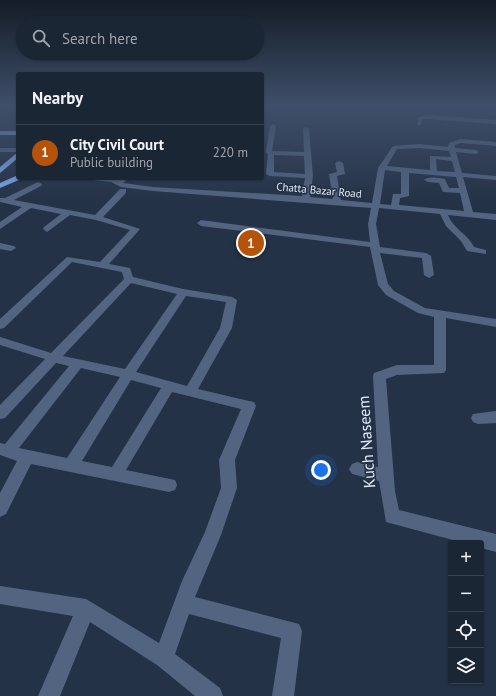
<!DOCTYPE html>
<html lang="en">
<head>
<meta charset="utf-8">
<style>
  :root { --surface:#1b2635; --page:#283241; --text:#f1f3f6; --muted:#a0a5ad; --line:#394350; --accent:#b45309 }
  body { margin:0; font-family:"PT Sans",sans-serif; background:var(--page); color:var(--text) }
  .controls { position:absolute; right:12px; bottom:12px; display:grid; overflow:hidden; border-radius:4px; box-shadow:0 1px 3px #0004 }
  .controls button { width:36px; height:36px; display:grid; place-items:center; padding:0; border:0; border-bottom:1px solid var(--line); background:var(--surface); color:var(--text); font:20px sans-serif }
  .you { position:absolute; left:321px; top:470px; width:14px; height:14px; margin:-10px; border:3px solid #fff; border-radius:50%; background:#1a73e8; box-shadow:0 0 0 6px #1a73e833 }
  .badge { display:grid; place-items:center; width:26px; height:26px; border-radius:50%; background:var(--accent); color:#fff; font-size:13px; font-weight:700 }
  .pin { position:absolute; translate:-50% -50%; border:2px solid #fff; box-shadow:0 1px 4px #0006 }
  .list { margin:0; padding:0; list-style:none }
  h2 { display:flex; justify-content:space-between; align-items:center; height:52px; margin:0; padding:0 16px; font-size:17px }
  h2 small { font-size:13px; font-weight:400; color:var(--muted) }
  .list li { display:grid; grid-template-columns:26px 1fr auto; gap:12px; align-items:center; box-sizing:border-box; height:56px; padding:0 16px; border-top:1px solid var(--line) }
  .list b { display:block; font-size:15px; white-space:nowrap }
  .list p { margin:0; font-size:13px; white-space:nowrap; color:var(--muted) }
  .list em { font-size:13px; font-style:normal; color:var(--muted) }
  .icon { flex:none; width:22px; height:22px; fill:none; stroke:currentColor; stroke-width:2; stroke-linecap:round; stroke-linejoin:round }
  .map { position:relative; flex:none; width:496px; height:696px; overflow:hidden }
  .search { position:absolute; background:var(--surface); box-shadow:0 1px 3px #0004; left:16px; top:16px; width:248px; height:44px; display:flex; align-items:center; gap:10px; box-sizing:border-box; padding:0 14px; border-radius:22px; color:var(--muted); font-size:15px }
  .panel { position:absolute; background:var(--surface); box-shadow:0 1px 3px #0004; left:16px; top:72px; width:248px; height:108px; border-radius:4px }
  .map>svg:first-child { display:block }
</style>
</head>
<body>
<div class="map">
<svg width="496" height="696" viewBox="0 0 496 696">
  <rect width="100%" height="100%" fill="#243247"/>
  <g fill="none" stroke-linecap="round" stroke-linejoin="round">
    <path fill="#526480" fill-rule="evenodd" d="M427,115L496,120V124L427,119H423L421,125H417L418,117Z
      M273,124L276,126L272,151L304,152L303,129L306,127L309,129L313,176L310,197L333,199L329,174L337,172L335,163L339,161L343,163L345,174L337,176L341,200L372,203L378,168L393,146L419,144L448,147L449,143L461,139L496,142V146L461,143L455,145V148L476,150L479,152L476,154L456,152L462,173L496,176V180L463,177L473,212L496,214V220L448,215C453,229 468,234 474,247L486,250V254L467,251L461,241L446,226L440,214L379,208L376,224L380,247L426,253L431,256L434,275L429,278L424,275L422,258L380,253L388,284L394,291L425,308L496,319V327L446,318V370L444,373L397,375L386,379L395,491L399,510L496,534V552L481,548V543H464L386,522L379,481L352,474L349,469L352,464L357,462L378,467L373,376L374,373L397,365H434V317L418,313L386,295L378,285L370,247L201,226L197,223L201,220L370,242L368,224L371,208L153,191L121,187L111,182L93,180L89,178L122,179L126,181L123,183L153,187L302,196L305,178L270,176L266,174L268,154L266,152L270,126ZM419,148L449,151L451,157L430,156V170L387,166L397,149ZM274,155L304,156L305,174L274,172ZM436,159L452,161L455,172L437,171ZM385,170L401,172V194H393L391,205L380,204ZM409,173L456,177L459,188H449L445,179C439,178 429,176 424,180L428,182L439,183L443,192L460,193L464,211L399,205L400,198L409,196Z
      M0,148H18V152H0Z
      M38,182L42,184L41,186L14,200L95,215L120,189H126V193L103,217L140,229L109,264L130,268L133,277L183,289L232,297L237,300L232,328L198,389L249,401L254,402L256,406L235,460L237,488L221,535L195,597L299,624L302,631L294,696H272L281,638L189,614L175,654L220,688L223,696H195L157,665L90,622L60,696H38L73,616L0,604V586L86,599L159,643L182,581L205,532L221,488L219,460L241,409L172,392L126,470L175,480L177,485L175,490L169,492L31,464L6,514L0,517V493L17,461L0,455V443L5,444L69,366L56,363L5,418L0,419V405L45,359L0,345V337L51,353L124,279L122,272L72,262L4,328L0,329V319L67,257L100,262L130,230L96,220L70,215L47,232L43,229L44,227L61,214L31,208L0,229V222L22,207L0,202V198H5ZM131,283L177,294L125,369L63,356ZM186,296L226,302L220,328L187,386L136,372ZM81,368L120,377L67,458L19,448ZM131,380L161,388L112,467L82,461Z
      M0,243L14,246L16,248L11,251L0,249Z
      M496,411V423L478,424L473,422L471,418L473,414Z"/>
    <path fill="#7ca8ed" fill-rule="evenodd" d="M0,131H18V135H0Z
      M18,152V158L0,173V167Z
      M18,175V178L21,179L0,188V183Z"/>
  </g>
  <linearGradient id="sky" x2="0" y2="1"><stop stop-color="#141c27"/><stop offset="0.52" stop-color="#3f4f69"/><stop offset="1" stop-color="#3f4f69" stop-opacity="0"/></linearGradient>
  <rect width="496" height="203" fill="url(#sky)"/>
  <g text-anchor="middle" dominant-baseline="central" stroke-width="3.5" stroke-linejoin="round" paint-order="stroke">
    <g font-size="11" fill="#e1eaf8" stroke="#243247">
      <text transform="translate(319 190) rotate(5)">Chatta Bazar Road</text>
    </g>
    <g font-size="16" fill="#e1eaf8" stroke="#243247">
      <text transform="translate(366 442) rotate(-94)">Kuch Naseem</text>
    </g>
  </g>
</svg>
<div class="controls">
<button>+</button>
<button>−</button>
<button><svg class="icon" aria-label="locate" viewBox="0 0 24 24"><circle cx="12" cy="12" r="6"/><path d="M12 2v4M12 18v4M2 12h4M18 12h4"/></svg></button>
<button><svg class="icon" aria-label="layers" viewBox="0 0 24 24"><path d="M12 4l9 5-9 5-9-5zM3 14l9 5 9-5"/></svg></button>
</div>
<div class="you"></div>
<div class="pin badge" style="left:251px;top:243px">1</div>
<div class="search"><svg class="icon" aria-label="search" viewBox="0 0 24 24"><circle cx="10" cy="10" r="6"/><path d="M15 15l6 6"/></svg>Search here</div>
<section class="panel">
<h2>Nearby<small></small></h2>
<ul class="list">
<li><span class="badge">1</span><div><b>City Civil Court</b><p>Public building</p></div><em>220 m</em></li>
</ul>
</section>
</div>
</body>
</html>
